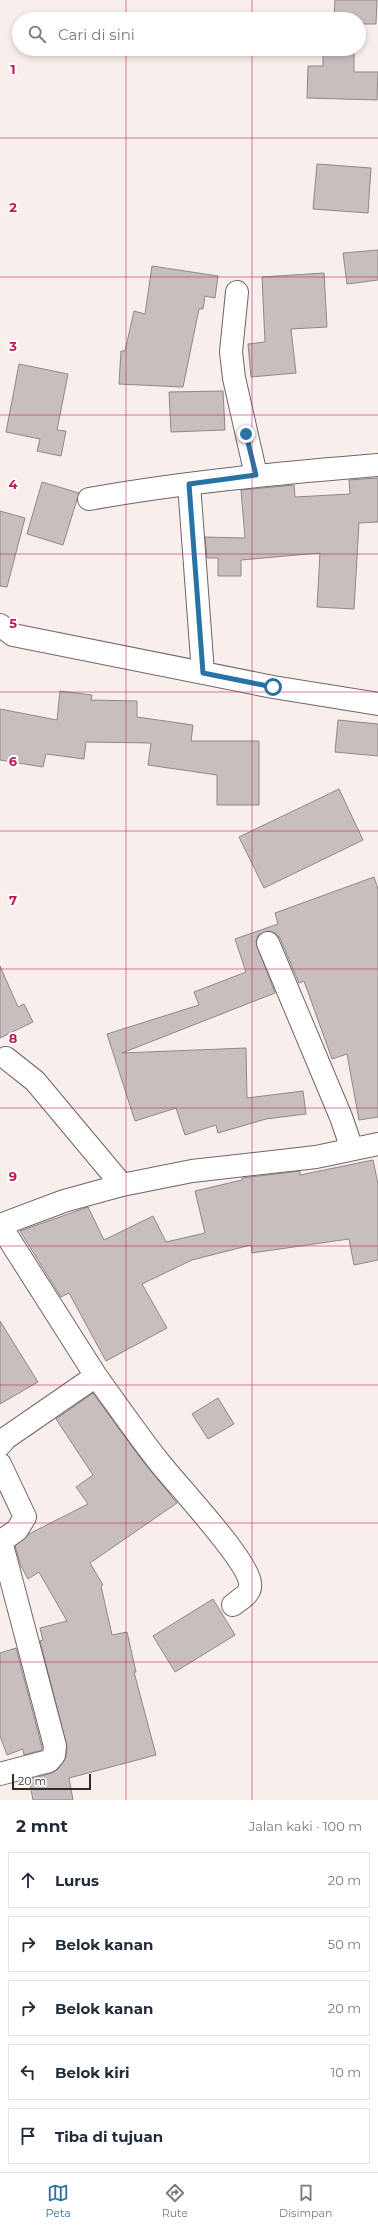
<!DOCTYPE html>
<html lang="id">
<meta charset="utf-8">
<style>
:root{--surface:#fff;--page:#f2f2f3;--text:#1f2937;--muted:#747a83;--line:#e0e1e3;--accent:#2673a6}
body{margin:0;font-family:Montserrat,sans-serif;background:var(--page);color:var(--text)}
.scale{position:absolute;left:12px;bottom:10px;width:79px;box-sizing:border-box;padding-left:4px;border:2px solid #302c2b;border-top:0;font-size:11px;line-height:14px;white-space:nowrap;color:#302c2b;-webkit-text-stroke:3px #fff;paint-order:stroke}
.stop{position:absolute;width:12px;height:12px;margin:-9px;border:3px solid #2673a6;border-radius:50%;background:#fff}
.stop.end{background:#2673a6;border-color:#fff;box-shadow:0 1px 4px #0008}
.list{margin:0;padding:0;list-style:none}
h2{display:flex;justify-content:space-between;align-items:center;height:52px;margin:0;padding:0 16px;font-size:17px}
h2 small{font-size:13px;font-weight:400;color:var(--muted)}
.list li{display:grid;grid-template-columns:26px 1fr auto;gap:12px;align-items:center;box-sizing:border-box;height:56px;margin:0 8px 8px;padding:0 8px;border:1px solid var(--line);border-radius:0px}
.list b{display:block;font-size:15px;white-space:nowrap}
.list em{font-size:13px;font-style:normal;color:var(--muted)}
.icon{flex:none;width:22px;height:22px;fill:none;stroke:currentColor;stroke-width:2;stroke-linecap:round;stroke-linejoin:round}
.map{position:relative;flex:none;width:378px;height:1800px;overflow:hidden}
.search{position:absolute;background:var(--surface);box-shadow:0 2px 6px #0003;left:12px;right:12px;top:12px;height:44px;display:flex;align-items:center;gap:10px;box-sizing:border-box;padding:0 14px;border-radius:22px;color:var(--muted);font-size:15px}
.sheet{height:372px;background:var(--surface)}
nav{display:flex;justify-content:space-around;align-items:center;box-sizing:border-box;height:56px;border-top:1px solid var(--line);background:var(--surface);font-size:11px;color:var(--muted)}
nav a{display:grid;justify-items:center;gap:2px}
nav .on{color:var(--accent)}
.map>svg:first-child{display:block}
</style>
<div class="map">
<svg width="378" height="1800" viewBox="0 0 378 1800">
<rect width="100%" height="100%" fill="#f8eeec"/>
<path fill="#c8bebd" stroke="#918886" d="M 335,0 L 377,0 L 376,24 L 359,24 L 359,19 L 334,19 Z
M 354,49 L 354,72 L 378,72 L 377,100 L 307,98 L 308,66 L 323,66 L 323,50 Z
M 317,164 L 371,168 L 368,213 L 313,209 Z
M 378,250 L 378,280 L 347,284 L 343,253 Z
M 152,266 L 218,276 L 215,298 L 205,296 L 203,309 L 199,309 L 183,387 L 119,384 L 121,351 L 125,351 L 134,311 L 145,314 Z
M 324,273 L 327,327 L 291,329 L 296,373 L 251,377 L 248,344 L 265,342 L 262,277 Z
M 19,364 L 68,374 L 57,430 L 66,431 L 61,456 L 37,451 L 40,439 L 6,432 Z
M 223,391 L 225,430 L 171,432 L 169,392 Z
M 378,478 L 378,522 L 359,523 L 354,609 L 317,607 L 320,553 L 241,560 L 241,576 L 218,576 L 218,558 L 207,558 L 205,537 L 245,538 L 241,490 L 294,485 L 295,497 L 350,494 L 349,480 Z
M 42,482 L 79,493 L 63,545 L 27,534 Z
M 0,511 L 25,518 L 7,587 L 0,586 Z
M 60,691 L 92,695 L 91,700 L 137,701 L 137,717 L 193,725 L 191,741 L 259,741 L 259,805 L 217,805 L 217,775 L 148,765 L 151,743 L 86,742 L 84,759 L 46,754 L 43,767 L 0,760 L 0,709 L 57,720 Z
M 338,720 L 378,724 L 378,756 L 335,752 Z
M 339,789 L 363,840 L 264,888 L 239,837 Z
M 374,877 L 378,889 L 378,1117 L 359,1120 L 347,1054 L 332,1059 L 304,981 L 299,983 L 280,938 L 275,933 L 269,931 L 258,935 L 256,942 L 275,993 L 122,1053 L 246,1048 L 247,1098 L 303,1091 L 306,1114 L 266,1119 L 218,1133 L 216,1125 L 185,1135 L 176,1108 L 135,1121 L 107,1034 L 199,1005 L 194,992 L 246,972 L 235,939 L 278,924 L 275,913 Z
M 0,966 L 18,1007 L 24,1004 L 33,1022 L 0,1038 Z
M 373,1160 L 378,1184 L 378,1260 L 354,1265 L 349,1239 L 252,1253 L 251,1245 L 192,1260 L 142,1284 L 167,1328 L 106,1361 L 69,1293 L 61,1297 L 20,1231 L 88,1207 L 104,1240 L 153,1216 L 166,1242 L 205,1233 L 195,1191 L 242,1180 L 242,1178 L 300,1171 L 300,1175 Z
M 0,1321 L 38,1382 L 0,1404 Z
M 93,1393 L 141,1459 L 177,1503 L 90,1563 L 103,1585 L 101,1586 L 112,1635 L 127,1632 L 136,1672 L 134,1672 L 156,1755 L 69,1778 L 73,1800 L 33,1800 L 29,1779 L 52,1773 L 58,1769 L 66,1757 L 67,1747 L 40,1641 L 43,1640 L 40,1628 L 67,1621 L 39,1572 L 28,1579 L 21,1566 L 15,1546 L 29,1534 L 88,1504 L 76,1487 L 93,1475 L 56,1419 Z
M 218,1398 L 234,1424 L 208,1439 L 192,1414 Z
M 213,1599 L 235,1635 L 175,1672 L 153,1636 Z
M 16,1648 L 42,1747 L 42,1750 L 24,1755 L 23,1749 L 7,1755 L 0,1736 L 0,1653 Z"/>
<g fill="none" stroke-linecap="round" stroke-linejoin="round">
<g stroke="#6f6665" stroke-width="24">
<path id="street" d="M 237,292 L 231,352 L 234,378 L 256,475
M 189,484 L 203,673
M 89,499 C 184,482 281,473 378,465
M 0,625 L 13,635 L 273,687 L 378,704
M 268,943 L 341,1117 L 352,1149
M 6,1058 L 35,1081 L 122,1185
M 0,1225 L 64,1201 L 122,1185 L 192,1171 L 316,1157 L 378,1144
M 0,1225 L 96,1376 L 6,1438 L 0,1445
M 96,1376 C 117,1405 137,1434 159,1462 C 177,1485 248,1560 250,1583 C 252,1594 240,1599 233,1605
M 0,1464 L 25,1517 L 17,1530 L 0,1542
M 0,1774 L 49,1761 L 54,1755 L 55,1746 L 1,1541"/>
</g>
<use href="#street" stroke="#fff" stroke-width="22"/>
</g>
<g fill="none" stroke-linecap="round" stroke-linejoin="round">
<path stroke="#2673a6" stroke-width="5" d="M 246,434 L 256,475 L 189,484 L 203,673 L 273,687"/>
</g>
<path fill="none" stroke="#c2185b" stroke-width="1" stroke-opacity="0.55" d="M 126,0 L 126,19M 252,0 L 252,19M 126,49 L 126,1800M 252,49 L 252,1800M 0,138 L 378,138M 0,277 L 378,277M 0,415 L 378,415M 0,554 L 378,554M 0,692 L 378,692M 0,831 L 378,831M 0,969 L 378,969M 0,1108 L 378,1108M 0,1246 L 378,1246M 0,1385 L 378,1385M 0,1523 L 378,1523M 0,1662 L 378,1662"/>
<g font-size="13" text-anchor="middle" font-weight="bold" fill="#c2185b" stroke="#fff" stroke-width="4" stroke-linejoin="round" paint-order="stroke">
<text x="13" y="74">1</text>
<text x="13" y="212">2</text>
<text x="13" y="351">3</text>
<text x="13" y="489">4</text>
<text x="13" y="628">5</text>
<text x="13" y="766">6</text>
<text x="13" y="905">7</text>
<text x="13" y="1043">8</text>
<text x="13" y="1181">9</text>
</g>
</svg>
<div class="scale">20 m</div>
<div class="stop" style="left:273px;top:687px"></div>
<div class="stop end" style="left:246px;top:434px"></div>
<div class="search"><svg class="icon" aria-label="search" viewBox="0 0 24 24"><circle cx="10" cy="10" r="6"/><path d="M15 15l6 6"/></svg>Cari di sini</div>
</div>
<section class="sheet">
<h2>2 mnt<small>Jalan kaki · 100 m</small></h2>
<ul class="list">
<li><svg class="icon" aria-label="ahead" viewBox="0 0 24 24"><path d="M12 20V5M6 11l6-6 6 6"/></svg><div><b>Lurus</b></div><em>20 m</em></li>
<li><svg class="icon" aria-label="right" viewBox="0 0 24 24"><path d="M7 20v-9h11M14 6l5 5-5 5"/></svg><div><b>Belok kanan</b></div><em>50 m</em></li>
<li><svg class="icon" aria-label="right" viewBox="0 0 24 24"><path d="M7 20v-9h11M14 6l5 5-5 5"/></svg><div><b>Belok kanan</b></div><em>20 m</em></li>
<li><svg class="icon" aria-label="left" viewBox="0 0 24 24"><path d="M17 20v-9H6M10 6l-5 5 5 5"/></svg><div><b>Belok kiri</b></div><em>10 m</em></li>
<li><svg class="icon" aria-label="arrive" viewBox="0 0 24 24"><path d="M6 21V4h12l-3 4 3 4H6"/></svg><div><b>Tiba di tujuan</b></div></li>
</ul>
</section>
<nav>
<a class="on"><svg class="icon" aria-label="map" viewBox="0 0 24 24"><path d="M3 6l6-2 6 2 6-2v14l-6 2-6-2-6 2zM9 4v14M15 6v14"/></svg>Peta</a>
<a><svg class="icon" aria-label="directions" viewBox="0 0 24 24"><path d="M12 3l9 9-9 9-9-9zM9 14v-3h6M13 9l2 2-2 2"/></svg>Rute</a>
<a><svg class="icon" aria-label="saved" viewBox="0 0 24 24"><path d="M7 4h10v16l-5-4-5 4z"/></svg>Disimpan</a>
</nav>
